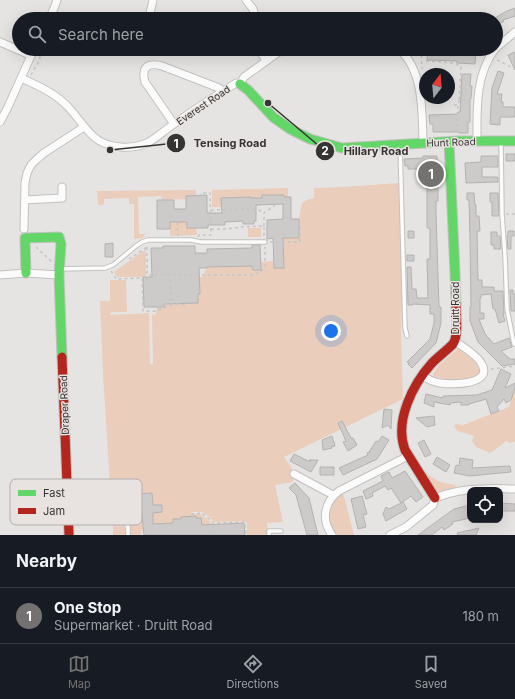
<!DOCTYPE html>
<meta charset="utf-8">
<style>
:root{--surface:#171b24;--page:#20242c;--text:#f1f3f6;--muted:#9ea1a6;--line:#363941;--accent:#747270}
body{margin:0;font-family:Inter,sans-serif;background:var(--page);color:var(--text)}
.controls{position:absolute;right:12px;bottom:12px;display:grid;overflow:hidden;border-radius:8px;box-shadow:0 4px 16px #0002}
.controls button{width:36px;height:36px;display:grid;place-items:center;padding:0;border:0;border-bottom:1px solid var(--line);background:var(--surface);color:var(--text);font:20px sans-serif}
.compass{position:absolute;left:419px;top:68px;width:36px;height:36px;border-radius:50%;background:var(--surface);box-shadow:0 4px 16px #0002;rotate:16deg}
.you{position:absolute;left:331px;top:331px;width:14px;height:14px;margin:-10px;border:3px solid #fff;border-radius:50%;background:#1a73e8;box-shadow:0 0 0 6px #1a73e833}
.badge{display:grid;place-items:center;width:26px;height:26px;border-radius:50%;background:var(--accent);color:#fff;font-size:13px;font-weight:700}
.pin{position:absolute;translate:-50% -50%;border:2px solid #fff;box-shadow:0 1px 4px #0006}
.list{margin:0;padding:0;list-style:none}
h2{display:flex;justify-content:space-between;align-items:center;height:52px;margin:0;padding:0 16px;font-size:17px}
h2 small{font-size:13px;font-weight:400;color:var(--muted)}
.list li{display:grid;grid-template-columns:26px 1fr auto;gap:12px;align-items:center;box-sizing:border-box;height:56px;padding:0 16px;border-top:1px solid var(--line)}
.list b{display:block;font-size:15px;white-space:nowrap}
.list p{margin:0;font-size:13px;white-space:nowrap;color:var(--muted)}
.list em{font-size:13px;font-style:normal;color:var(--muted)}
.icon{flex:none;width:22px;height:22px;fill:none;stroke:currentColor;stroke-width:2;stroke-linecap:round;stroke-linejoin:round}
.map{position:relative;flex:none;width:515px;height:535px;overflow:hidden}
.search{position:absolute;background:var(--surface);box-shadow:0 4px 16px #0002;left:12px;right:12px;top:12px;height:44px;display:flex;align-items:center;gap:10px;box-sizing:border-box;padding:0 14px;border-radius:22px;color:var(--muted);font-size:15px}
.sheet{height:108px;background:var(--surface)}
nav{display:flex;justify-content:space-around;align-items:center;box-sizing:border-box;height:56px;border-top:1px solid var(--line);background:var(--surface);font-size:11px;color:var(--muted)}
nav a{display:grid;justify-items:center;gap:2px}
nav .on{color:var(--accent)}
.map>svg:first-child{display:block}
</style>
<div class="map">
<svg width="515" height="535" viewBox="0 0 515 535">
<rect width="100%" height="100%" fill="#e6e4e2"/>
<path fill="#eacdbb" d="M 399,183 L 402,290 L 401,334 L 403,399 L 284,457 C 291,468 295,468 293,482 L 275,485 L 283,522 L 267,523 L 268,535 L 247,535 L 247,523 L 243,521 L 215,522 L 203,512 L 191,512 L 191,514 L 201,514 L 214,525 L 202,525 L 200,518 L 196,518 L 195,516 L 181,517 L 181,519 L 173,519 L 173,523 L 153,524 L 152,493 L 135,494 L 136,500 L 111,502 L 103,374 L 100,301 L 110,301 L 110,280 L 126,280 L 127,312 L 111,312 L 110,315 L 149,313 L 150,364 L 153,364 L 152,315 L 156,314 L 157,307 L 164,307 L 164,290 L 174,303 L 198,303 L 199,277 L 203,277 L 207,267 L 252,266 L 253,270 L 261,270 L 261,262 L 273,261 L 274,268 L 284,268 L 283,238 L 299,238 L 299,219 L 302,203 L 307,200 L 314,198 L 314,188 L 344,187 Z
M 288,188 L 288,197 L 284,197 L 284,195 L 262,195 L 262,198 L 251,198 L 251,197 L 222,198 L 222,207 L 212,207 L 212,190 Z
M 196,190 L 196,195 L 186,196 L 186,199 L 162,200 L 161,196 L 138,197 L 139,234 L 145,234 L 143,238 L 134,239 L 134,204 L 129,204 L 129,198 L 104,199 L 104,205 L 98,205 L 97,191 Z
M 170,222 L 187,222 L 187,228 L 196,228 L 197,235 L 170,236 Z
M 248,228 L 261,228 L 261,237 L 248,237 Z
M 146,249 L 146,276 L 143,277 L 117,277 L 114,272 Z
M 459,348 L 473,360 L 481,370 L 480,375 C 469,381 445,381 433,376 L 434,372 L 439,365 Z
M 515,390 L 515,442 L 510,443 L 506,441 L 500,446 L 490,453 L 476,447 L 472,441 L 474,436 L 468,434 L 457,431 L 454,426 L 456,424 L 463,425 L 509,407 Z
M 421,468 C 433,479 439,483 455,485 L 456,489 L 442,492 L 436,491 Z
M 343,493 L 354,535 L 337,535 C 324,521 326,503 343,493 Z
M 143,515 L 143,530 L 141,531 L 141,535 L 130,535 L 129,516 Z
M 113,525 L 123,526 L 125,528 L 126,535 L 113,535 Z"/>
<path fill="#cccbc9" stroke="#b4b2b0" d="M 515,8 L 515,16 L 503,20 L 504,21 L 496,26 L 496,19 L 493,19 L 507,11 Z
M 428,49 L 457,50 L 457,52 L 468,53 L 468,49 L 476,49 L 475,64 L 457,63 L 457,61 L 427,60 Z
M 515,52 L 515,70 L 508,55 Z
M 498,71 L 504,73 L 497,94 L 502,94 L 501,102 L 503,102 L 503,107 L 515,107 L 515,117 L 500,117 L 500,125 L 490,124 L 492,88 Z
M 462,74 L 471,74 L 470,86 L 472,86 L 471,99 L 470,99 L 470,122 L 468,122 L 468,133 L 459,133 L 459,132 L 433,132 L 433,124 L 430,124 L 429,115 L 458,114 L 458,112 L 460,112 Z
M 506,154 L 515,154 L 515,161 L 506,161 Z
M 423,156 L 437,156 L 438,184 L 438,201 L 436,201 L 436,213 L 439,307 L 441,307 L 441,323 L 436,343 L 412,368 L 408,364 L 409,363 L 407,362 L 430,339 L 434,323 L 434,314 L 430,314 L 430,305 L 413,304 L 413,305 L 408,305 L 407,267 L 411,267 L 412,289 L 416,289 L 417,298 L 428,298 L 427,259 L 430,259 L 430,228 L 427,228 L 427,185 L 425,185 L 424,169 L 408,169 L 408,166 L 405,166 L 404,159 L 423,158 Z
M 481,156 L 498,156 L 498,167 L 482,167 L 482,177 L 498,177 L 498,182 L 466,183 L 465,163 L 481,162 Z
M 467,193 L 474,193 L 475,205 L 476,205 L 476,216 L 479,216 L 480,231 L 477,231 L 478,280 L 482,280 L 482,287 L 494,287 L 494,291 L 503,291 L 504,314 L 503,314 L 505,321 L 499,323 L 495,309 L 493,309 L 491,294 L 481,295 L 481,298 L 480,298 L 480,313 L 484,313 L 484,319 L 479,319 L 485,334 L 494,344 L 509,338 L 512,347 L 501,351 L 510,359 L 515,359 L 515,364 L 502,366 L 478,342 L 470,321 L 470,307 L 471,307 L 470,239 L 469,200 L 467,200 Z
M 490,193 L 498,193 L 499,216 L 492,216 L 492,202 L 490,202 Z
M 207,195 L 207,213 L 222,213 L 221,198 L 251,197 L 251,198 L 262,198 L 262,195 L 284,195 L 284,197 L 291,197 L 291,219 L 299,219 L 299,238 L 283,238 L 284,268 L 274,268 L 273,238 L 267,239 L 267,220 L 283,219 L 283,204 L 256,205 L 256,221 L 254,221 L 254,224 L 243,224 L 243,221 L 225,222 L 225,225 L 208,225 L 208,228 L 187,228 L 187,222 L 170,222 L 170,229 L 157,229 L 157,200 L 174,200 L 174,209 L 186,209 L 186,196 Z
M 408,231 L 414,231 L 414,238 L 408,238 Z
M 508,231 L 514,231 L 514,236 L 511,236 L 511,249 L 508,249 L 507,236 L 508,235 Z
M 491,232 L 497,232 L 497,236 L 500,236 L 501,249 L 494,249 L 494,245 L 491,245 Z
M 113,243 L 113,257 L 105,257 L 105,244 Z
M 252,245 L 260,245 L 261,270 L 253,270 L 252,266 L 207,267 L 207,268 L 199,268 L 200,294 L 198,294 L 198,303 L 164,304 L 164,307 L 144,307 L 143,277 L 152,277 L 151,248 L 163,248 L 163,246 L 195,246 L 195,253 L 207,253 L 207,249 L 252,248 Z
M 407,255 L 414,255 L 414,261 L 407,261 Z
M 510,290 L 513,290 L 513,294 L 515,294 L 515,311 L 511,311 Z
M 501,369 L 511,374 L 505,388 L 515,383 L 515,388 L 511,400 L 506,403 L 504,399 L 497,407 L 499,411 L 491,414 L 486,399 L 469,404 L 469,405 L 461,405 L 461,402 L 450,403 L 450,405 L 434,402 L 434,407 L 424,403 L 426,394 L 443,398 L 443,396 L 477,395 L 492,390 Z
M 384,409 L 392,410 L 391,429 L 388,425 L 382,428 Z
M 434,416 L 435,425 L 427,427 L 416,418 Z
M 342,421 L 351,438 L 353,438 L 357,445 L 348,451 L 343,442 L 346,441 L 338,423 Z
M 332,436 L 335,446 L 331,447 L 332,448 L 323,450 L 322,440 Z
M 382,436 L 389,440 L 377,459 L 343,475 L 339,468 L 368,455 L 367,453 L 370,452 L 369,452 L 376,441 L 378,442 Z
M 424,440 L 431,454 L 425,457 L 418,443 Z
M 294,454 L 310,462 L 309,460 L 318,460 L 311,472 L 290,461 Z
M 437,457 L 450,465 L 446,472 L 433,464 Z
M 460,458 L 473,460 L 472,468 L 510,466 L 511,472 L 470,476 L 454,473 L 456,465 L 459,466 Z
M 320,467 L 334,467 L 334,475 L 320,475 Z
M 405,471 L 423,497 L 416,502 L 411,496 L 401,503 L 391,488 L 388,490 L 385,486 L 372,493 L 373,496 L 366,499 L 363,491 L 383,481 L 381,476 L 389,472 L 392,478 Z
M 295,483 L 309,498 L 318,535 L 307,535 L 296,495 L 289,488 Z
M 152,493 L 153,505 L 162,505 L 162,512 L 153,513 L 153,524 L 173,523 L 173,519 L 181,519 L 181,517 L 196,516 L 196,518 L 201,518 L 202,525 L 244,523 L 245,535 L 144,535 L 142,515 L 129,516 L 128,509 L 136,508 L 136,500 L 134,494 Z
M 362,496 L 367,514 L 363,515 L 366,527 L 358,529 L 351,499 Z
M 403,502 L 407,509 L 386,521 L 383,514 L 386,507 L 389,509 Z
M 500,503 L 515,504 L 515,511 L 500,511 Z
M 470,505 L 470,518 L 452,522 L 453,524 L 444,530 L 442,527 L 432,535 L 418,535 L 454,509 Z
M 479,528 L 476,535 L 458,535 L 457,533 Z"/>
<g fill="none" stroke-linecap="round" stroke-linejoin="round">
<g stroke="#c2c1bf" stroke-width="5.5">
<path id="lane" d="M 501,142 L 502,214 L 505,256 L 507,309 L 514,344
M 400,145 L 405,328 L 407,336
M 60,269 L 105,268 L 113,265 L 136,246 L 142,242 L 148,240 L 191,240 L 201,242 L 265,242
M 121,506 L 122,521 L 128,526 L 128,535
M 269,535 L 269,531 L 281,531"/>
</g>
<g stroke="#c2c1bf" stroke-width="9">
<path id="street" d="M 246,0 L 253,9 L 256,19
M 150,13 L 153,0
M 49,19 L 55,6 L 57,0
M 0,42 L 30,55
M 496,48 L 515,32
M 258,49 L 264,57 L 265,61
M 399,49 C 424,71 422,112 423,143
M 21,78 C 39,86 57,94 70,109 C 78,118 85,129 94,137 C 108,149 133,150 149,142 C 158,137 166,129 174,124 C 194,110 215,96 236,83 L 240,84 L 244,77 L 283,49
M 0,122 L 7,109 L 34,49
M 174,124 L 145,82 C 141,67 148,62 162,66 L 219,88 L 222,92
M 477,140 C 477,110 475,75 495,49
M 25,200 L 62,198 L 62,187
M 24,229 L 25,183 L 27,173 L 31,165 L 37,159 L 44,153 L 84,127
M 0,275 L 26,273 L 59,275
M 422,376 C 428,379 433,382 440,383 C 452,385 495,385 481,363 C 477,355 463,347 455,341
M 294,474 L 333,495
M 332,535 C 321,520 324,502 339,491 L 408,456
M 390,535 L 406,527 L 433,505 L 435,498 C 450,492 467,489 483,489 C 493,488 504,489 515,489"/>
</g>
<g stroke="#c2c1bf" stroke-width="11">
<path id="fast" d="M 240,84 L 248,90 L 273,117 L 290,129 L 310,139 L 342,148 L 458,141 L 515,141
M 449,142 L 455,273 L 456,304
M 26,273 L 25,238 L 59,237 L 61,244 L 59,275 L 62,357"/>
</g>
<g stroke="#c2c1bf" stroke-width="11">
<path id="jam" d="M 62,357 L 69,535
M 435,498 L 405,450 C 394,421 413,384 432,363 C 439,356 446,351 453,344 C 459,335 456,315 456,304"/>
</g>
<path stroke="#c6c5c5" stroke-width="1.5" stroke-dasharray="3 3" stroke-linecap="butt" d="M 421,49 L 422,69
M 497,60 L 515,69
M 426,61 L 455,63 L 461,67 L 459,100
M 31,75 L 39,61 L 42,49
M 454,105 L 458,105 L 459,100 L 471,100
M 457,133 L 457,116 L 458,105
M 211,210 L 257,209 L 264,213
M 506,214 L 515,214
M 177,222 L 178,236
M 264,226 L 264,213 L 275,205
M 211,229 L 227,229 L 241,227 L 264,226 L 264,237
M 198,237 L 199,235 L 211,235 L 210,193 L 201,193 L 201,195
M 270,242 L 300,242 L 300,227 L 299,227
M 36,247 L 52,262
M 147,247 L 147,275 L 175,274 L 175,275 L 252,275 L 261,272 L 265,266 L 265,247
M 129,259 L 147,247
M 111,271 L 116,279 L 142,278 L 143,311 L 156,311 L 171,305 L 170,274
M 164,304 L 179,304 L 181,305 L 185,305 L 185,303
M 491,369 L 515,366
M 191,514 L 202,513 L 214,523 L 243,522 L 245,522 L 246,535
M 209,533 L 211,533 L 211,535"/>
<use href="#lane" stroke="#fbfbfb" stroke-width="3.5"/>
<use href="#street" stroke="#fbfbfb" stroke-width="7"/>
<use href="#fast" stroke="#63d668" stroke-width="9"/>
<use href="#jam" stroke="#b3261e" stroke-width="9"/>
</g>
<g text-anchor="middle" stroke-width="3" stroke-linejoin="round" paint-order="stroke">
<g font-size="10" fill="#363433" stroke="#e8e3e0">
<text transform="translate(203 105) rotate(-34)" y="4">Everest Road</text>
<text transform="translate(451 142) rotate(-2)" y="4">Hunt Road</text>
<text transform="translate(455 308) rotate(-90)" y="4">Druitt Road</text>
<text transform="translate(64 405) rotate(-92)" y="4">Draper Road</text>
</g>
</g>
<rect x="10" y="479" width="132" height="46" rx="6" fill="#e8e3e0" stroke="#b3aeac" stroke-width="1"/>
<rect x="18" y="490" width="18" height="6" fill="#63d668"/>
<rect x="18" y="508" width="18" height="6" fill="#b3261e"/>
<g font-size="11" fill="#363433">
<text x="43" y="497">Fast</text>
<text x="43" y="515">Jam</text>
</g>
<path fill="none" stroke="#363433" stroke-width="1.5" d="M110 150L176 143M268 103L325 151"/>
<g fill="#363433" stroke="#e8e3e0" stroke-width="1.5">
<circle cx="110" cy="150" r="4"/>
<circle cx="268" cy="103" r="4"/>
<circle cx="176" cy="143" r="10"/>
<circle cx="325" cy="151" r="10"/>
</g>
<g font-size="12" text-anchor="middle" font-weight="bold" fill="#fff">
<text x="176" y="148">1</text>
<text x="325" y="155">2</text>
</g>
<g font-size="11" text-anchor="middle" font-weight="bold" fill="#363433" stroke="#e8e3e0" stroke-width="3" stroke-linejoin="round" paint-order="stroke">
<text x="230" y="147">Tensing Road</text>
<text x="376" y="155">Hillary Road</text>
</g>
</svg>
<div class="controls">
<button><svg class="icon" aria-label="locate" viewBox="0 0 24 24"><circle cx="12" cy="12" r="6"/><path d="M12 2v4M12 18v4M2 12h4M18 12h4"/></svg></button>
</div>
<svg class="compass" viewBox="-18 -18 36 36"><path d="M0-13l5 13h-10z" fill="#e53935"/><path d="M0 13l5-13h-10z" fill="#9ea1a6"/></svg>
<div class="you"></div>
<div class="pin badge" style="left:431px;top:174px">1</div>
<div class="search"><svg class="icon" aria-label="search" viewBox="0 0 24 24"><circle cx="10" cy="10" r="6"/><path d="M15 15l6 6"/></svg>Search here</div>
</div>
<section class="sheet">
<h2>Nearby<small></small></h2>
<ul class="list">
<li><span class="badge">1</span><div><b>One Stop</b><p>Supermarket · Druitt Road</p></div><em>180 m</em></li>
</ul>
</section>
<nav>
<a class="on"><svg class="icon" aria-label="map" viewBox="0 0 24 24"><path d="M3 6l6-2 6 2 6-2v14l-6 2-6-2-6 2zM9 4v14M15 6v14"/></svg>Map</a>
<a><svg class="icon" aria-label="directions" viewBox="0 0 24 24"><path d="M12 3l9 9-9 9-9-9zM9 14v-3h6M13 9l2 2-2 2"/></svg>Directions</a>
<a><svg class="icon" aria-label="saved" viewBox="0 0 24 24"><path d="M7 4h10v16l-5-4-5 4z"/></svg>Saved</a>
</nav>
